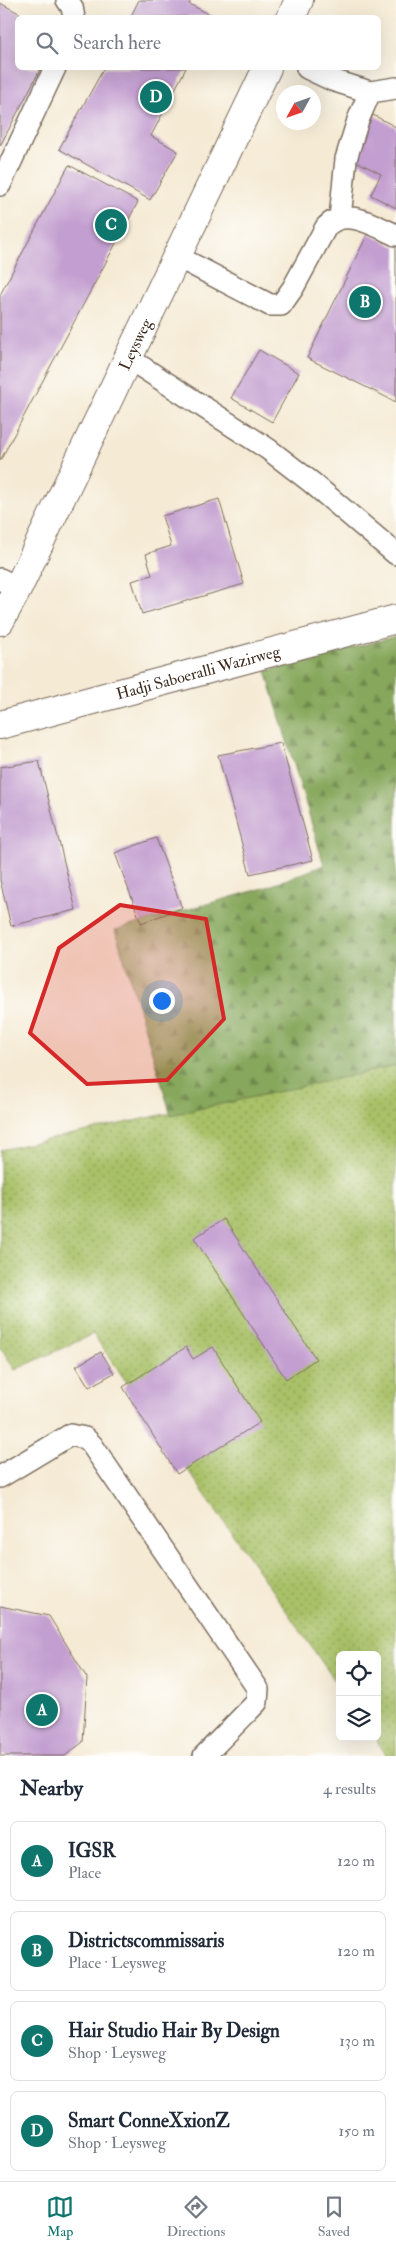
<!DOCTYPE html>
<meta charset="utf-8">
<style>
:root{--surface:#fff;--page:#f2f2f3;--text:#1f2937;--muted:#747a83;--line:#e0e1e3;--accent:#0f766e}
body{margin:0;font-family:"IM FELL Double Pica",serif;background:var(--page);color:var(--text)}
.controls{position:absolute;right:15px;bottom:15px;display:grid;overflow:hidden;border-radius:8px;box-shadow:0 5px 20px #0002}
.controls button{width:45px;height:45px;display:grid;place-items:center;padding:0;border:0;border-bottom:1px solid var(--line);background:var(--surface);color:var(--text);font:25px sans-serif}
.compass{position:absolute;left:276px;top:85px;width:45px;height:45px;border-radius:50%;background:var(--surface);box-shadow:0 5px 20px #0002;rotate:230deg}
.you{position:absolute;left:161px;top:1000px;width:18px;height:18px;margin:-12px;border:4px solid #fff;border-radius:50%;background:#1a73e8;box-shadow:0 0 0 8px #1a73e833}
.badge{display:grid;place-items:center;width:32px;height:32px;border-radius:50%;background:var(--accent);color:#fff;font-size:16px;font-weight:700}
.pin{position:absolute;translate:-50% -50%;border:2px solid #fff;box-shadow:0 1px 5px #0006}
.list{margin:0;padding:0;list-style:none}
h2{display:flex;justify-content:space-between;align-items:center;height:65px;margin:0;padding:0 20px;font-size:21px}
h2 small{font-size:16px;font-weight:400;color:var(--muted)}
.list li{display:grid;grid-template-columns:32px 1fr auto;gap:15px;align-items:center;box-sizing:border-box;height:80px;margin:0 10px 10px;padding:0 10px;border:1px solid var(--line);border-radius:8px}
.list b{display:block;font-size:19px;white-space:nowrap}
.list p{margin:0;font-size:16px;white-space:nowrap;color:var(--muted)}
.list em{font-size:16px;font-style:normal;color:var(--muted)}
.icon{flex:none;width:28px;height:28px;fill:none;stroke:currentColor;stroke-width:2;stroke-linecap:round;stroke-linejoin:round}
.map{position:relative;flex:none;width:396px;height:1756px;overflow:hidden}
.search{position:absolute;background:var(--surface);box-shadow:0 5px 20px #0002;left:15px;right:15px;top:15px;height:55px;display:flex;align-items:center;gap:12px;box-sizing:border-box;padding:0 18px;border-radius:8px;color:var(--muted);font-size:19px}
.sheet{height:425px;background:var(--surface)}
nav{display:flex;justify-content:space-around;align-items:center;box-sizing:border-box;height:70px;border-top:1px solid var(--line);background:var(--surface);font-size:14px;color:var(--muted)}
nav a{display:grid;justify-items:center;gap:2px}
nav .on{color:var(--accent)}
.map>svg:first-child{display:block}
</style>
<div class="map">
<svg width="396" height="1756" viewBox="0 0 396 1756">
<defs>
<pattern id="grass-dots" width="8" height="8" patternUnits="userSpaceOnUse" patternTransform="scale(1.25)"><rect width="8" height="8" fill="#a9c167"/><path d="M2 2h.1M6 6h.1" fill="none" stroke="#8b9d54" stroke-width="1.8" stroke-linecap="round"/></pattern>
<pattern id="forest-firs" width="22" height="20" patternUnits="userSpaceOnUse" patternTransform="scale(1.25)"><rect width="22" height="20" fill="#86a75c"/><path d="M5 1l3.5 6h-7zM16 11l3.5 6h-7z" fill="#6f884b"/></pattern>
</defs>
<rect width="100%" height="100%" fill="#fdfcf7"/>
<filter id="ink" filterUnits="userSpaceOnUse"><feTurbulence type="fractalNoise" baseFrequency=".02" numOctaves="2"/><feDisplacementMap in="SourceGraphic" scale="10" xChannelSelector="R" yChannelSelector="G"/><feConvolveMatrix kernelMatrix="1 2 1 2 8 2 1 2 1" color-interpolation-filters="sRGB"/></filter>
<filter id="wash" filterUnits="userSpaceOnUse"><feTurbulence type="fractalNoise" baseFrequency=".0096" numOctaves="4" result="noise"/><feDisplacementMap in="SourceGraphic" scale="20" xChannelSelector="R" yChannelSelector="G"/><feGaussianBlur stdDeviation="1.12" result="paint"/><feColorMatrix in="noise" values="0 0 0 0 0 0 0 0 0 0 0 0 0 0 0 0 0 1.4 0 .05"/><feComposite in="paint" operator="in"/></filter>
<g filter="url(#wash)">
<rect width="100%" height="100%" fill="#f5ead4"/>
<path fill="url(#grass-dots)" stroke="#727642" d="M 396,1064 L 396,1756 L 387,1756 L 374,1737 L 377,1737 L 377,1655 L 340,1655 L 340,1688 L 93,1334 L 15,1370 L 0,1346 L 0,1150 Z"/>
<path fill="url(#forest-firs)" stroke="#60683d" d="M 396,636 L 396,1066 L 171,1115 L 115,930 L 267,887 L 324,865 L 266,671 Z"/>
<g id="blocks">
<path fill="#c39ed0" d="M 139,0 L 191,0 L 189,4 L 213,16 L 130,18 Z
M 0,3 L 28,18 L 18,18 L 18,68 L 41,68 L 0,146 Z
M 104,68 L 186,68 L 151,136 L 178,151 L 150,200 L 59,149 Z
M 373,115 L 396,127 L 396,208 L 371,195 L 381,174 L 352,159 Z
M 69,165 L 138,202 L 0,461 L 0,295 Z
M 368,233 L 396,247 L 396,402 L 307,358 Z
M 259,350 L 299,373 L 272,422 L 231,398 Z
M 219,499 L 244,584 L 142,614 L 132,581 L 152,575 L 146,554 L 171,546 L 162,516 Z
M 281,743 L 313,860 L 250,874 L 218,755 Z
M 39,761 L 76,910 L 11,926 L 0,880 L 0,767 Z
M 156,838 L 182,908 L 141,923 L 115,853 Z
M 224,1219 L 316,1359 L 286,1379 L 194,1238 Z
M 186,1347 L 193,1359 L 213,1347 L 260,1422 L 177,1474 L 123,1387 Z
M 101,1352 L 114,1373 L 89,1387 L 76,1366 Z
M 0,1606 L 49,1616 L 87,1678 L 83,1742 L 65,1756 L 0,1756 Z"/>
</g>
</g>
<g filter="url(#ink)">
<use href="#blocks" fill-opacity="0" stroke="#7c6d5e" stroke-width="1"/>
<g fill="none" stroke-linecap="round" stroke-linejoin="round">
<g stroke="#7c6d5e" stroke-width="24">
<path id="lane" d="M 67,0 L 72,7 L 74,18
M 307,68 L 332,80 L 370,92 L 396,88
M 0,185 L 55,68
M 340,218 L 346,159 L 358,120 L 370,92
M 176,256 L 270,305 L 281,305 L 293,288 L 326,227 C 345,206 375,226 396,235
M 128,358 L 268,449 L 311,482 L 396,554
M 0,579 L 18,588
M 0,1477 L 70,1435 L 85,1438 L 92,1445 L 258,1689 L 257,1702 L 204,1756"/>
</g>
<g stroke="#7c6d5e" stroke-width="30">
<g id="street">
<path id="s1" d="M 0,725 L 396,619"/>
</g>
</g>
<g stroke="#7c6d5e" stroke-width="30">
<g id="secondary">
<path d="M 291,18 L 299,0"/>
<path id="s2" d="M 0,621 L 18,588 L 267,68"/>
</g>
</g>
<use href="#lane" stroke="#fff" stroke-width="21"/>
<use href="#street" stroke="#fff" stroke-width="28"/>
<use href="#secondary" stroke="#fff" stroke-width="28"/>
</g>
</g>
<path fill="#d62828" fill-opacity="0.2" stroke="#d62828" stroke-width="4" stroke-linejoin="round" d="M 120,905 L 206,919 L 224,1019 L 167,1080 L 87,1084 L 30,1033 L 59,948 Z"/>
<g text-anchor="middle" stroke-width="4" stroke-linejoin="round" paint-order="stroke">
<g font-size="16" fill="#3b2a1e" stroke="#fdfcf7">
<text dy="6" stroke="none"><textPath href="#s2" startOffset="308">Leysweg</textPath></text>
<text dy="6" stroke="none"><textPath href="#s1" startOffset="205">Hadji Saboeralli Wazirweg</textPath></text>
</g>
</g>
</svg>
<div class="controls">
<button><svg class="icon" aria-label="locate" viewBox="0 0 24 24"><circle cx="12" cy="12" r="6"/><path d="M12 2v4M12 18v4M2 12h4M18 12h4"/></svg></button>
<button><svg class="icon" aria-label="layers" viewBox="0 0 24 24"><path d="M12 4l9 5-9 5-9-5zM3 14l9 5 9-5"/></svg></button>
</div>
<svg class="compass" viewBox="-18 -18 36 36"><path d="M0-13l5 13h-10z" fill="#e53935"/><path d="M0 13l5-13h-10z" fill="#747a83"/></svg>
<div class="you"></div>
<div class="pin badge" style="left:42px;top:1710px">A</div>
<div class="pin badge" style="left:365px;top:302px">B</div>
<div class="pin badge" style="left:111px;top:225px">C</div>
<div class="pin badge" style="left:156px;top:97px">D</div>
<div class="search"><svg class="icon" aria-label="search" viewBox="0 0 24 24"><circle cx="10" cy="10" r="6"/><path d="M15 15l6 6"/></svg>Search here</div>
</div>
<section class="sheet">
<h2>Nearby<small>4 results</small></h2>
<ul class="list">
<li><span class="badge">A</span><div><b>IGSR</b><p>Place</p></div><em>120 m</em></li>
<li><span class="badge">B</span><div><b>Districtscommissaris</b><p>Place · Leysweg</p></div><em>120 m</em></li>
<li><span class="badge">C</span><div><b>Hair Studio Hair By Design</b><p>Shop · Leysweg</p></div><em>130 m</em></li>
<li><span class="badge">D</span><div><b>Smart ConneXxionZ</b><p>Shop · Leysweg</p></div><em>150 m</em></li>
</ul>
</section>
<nav>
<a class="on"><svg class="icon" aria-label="map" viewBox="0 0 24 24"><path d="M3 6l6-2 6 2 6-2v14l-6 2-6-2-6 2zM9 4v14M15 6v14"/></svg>Map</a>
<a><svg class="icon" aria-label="directions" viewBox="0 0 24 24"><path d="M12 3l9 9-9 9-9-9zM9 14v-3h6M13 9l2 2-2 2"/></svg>Directions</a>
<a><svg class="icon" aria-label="saved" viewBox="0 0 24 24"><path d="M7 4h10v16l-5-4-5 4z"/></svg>Saved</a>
</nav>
